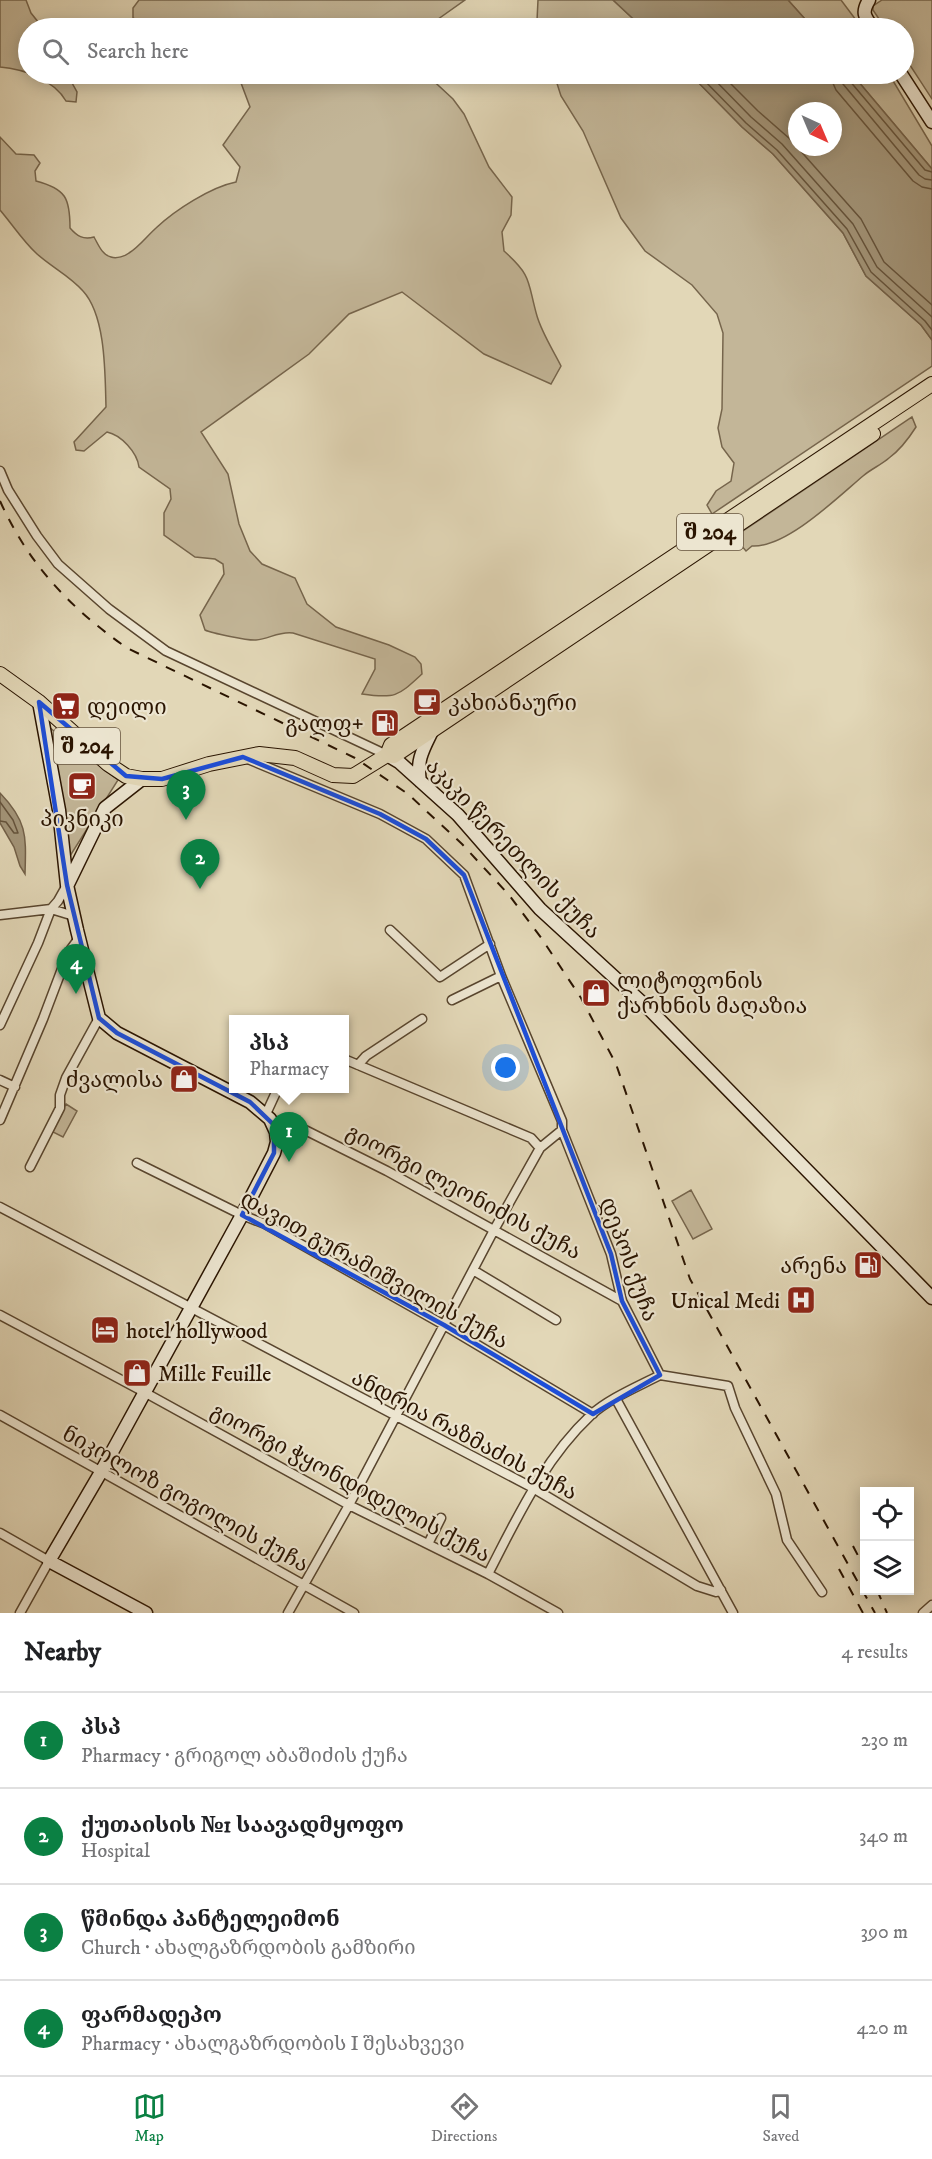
<!DOCTYPE html>
<meta charset="utf-8">
<style>
:root{--surface:#fff;--page:#f2f2f2;--text:#202124;--muted:#757577;--line:#e0e0e0;--accent:#0b8043}
body{margin:0;font-family:"IM FELL DW Pica","Noto Serif Georgian",serif;background:var(--page);color:var(--text)}
.controls{position:absolute;right:18px;bottom:18px;display:grid;overflow:hidden;border-radius:0px;box-shadow:0 3px 15px #0003}
.controls button{width:54px;height:54px;display:grid;place-items:center;padding:0;border:0;border-bottom:2px solid var(--line);background:var(--surface);color:var(--text);font:30px sans-serif}
.compass{position:absolute;left:788px;top:102px;width:54px;height:54px;border-radius:50%;background:var(--surface);box-shadow:0 3px 15px #0003;rotate:136deg}
.you{position:absolute;left:506px;top:1068px;width:21px;height:21px;margin:-15px;border:4px solid #fff;border-radius:50%;background:#1a73e8;box-shadow:0 0 0 9px #1a73e833}
.badge{display:grid;place-items:center;width:39px;height:39px;border-radius:50%;background:var(--accent);color:#fff;font-size:20px;font-weight:700}
.pin{position:absolute;translate:-50% -50px;filter:drop-shadow(0 2px 3px #0008)}
.pin::after{content:'';position:absolute;top:32px;width:21px;height:18px;background:inherit;clip-path:polygon(0 0,100% 0,50% 100%)}
.popup{position:absolute;left:229px;top:1015px;width:120px;height:78px;box-sizing:border-box;display:grid;place-content:center;border-radius:0px;background:var(--surface);filter:drop-shadow(0 2px 4px #0005);font-size:20px;white-space:nowrap;color:var(--muted)}
.popup b{font-size:22px;color:var(--text)}
.popup::after{content:'';position:absolute;left:50%;top:100%;margin-left:-12px;border:12px solid transparent;border-top-color:var(--surface)}
.list{margin:0;padding:0;list-style:none}
h2{display:flex;justify-content:space-between;align-items:center;height:78px;margin:0;padding:0 24px;font-size:26px}
h2 small{font-size:20px;font-weight:400;color:var(--muted)}
.list li{display:grid;grid-template-columns:39px 1fr auto;gap:18px;align-items:center;box-sizing:border-box;height:96px;padding:0 24px;border-top:2px solid var(--line)}
.list b{display:block;font-size:22px;white-space:nowrap}
.list p{margin:0;font-size:20px;white-space:nowrap;color:var(--muted)}
.list em{font-size:20px;font-style:normal;color:var(--muted)}
.icon{flex:none;width:33px;height:33px;fill:none;stroke:currentColor;stroke-width:2;stroke-linecap:round;stroke-linejoin:round}
.map{position:relative;flex:none;width:932px;height:1613px;overflow:hidden}
.search{position:absolute;background:var(--surface);box-shadow:0 3px 15px #0003;left:18px;right:18px;top:18px;height:66px;display:flex;align-items:center;gap:15px;box-sizing:border-box;padding:0 21px;border-radius:33px;color:var(--muted);font-size:22px}
.sheet{height:462px;background:var(--surface)}
nav{display:flex;justify-content:space-around;align-items:center;box-sizing:border-box;height:84px;border-top:2px solid var(--line);background:var(--surface);font-size:16px;color:var(--muted)}
nav a{display:grid;justify-items:center;gap:3px}
nav .on{color:var(--accent)}
.map>svg:first-child{display:block}
</style>
<div class="map">
<svg width="932" height="1613" viewBox="0 0 932 1613">
<rect width="100%" height="100%" fill="#e2d7b7"/>
<filter id="stains"><feTurbulence type="fractalNoise" baseFrequency=".00333" numOctaves="4"/><feColorMatrix values="0 0 0 0 .2 0 0 0 0 .09 0 0 0 0 .02 0 0 0 .5 -.17"/></filter>
<radialGradient id="worn" r=".72"><stop offset=".6" stop-color="#630" stop-opacity="0"/><stop offset="1" stop-color="#630" stop-opacity=".3"/></radialGradient>
<path fill="#c3b698" stroke="#76654c" stroke-width="1.5" d="M 0,0 L 26,0 L 31,13 L 43,28 L 28,28 L 28,74 L 67,74 L 77,92 L 76,102 L 66,101 C 54,80 24,69 0,67 Z
M 139,0 L 465,0 L 434,22 L 429,28 L 154,28 L 133,18 L 133,8 Z
M 538,0 L 613,0 L 643,28 L 539,28 L 537,21 Z
M 788,0 L 841,0 L 862,28 L 813,28 Z
M 882,0 L 932,0 L 932,99 L 904,56 L 904,28 L 885,28 L 873,10 L 873,6 Z
M 231,74 L 426,74 L 453,99 L 464,114 L 489,167 L 512,197 L 511,215 L 502,232 L 504,251 C 533,277 527,281 537,316 C 542,333 553,350 561,366 L 551,384 L 484,354 L 402,292 L 349,314 L 309,354 L 201,432 L 228,474 L 239,524 L 250,551 L 262,564 L 295,578 L 307,604 L 336,627 L 389,645 L 415,657 L 421,664 L 422,674 C 398,696 396,699 362,694 L 375,669 L 375,659 L 293,633 C 279,631 269,639 256,640 C 249,641 211,633 205,630 L 200,615 L 224,574 L 223,564 L 215,559 L 195,557 L 164,535 L 164,513 L 171,499 L 170,489 L 139,467 C 137,452 121,435 107,432 L 84,451 L 76,450 L 74,442 L 106,407 C 105,374 106,316 83,291 C 69,275 51,267 36,253 C 23,241 12,224 0,210 L 0,137 L 16,154 L 34,155 L 40,163 L 35,171 L 36,181 C 66,189 70,198 70,228 C 77,236 83,240 94,237 C 98,244 102,255 111,257 C 117,259 125,256 129,253 C 139,247 147,236 156,228 C 175,210 211,187 236,182 L 240,167 L 223,145 L 250,107 L 241,83 Z
M 554,74 L 690,74 L 742,127 L 773,154 L 843,233 L 866,276 L 921,325 L 932,340 L 932,366 L 712,514 L 707,505 L 716,491 L 731,481 L 734,463 L 722,447 L 718,428 L 722,409 L 723,333 L 717,314 L 692,285 L 645,251 L 621,218 L 583,131 L 561,96 Z
M 852,74 L 889,74 L 932,146 L 932,169 Z
M 912,417 L 916,427 C 909,438 900,450 889,458 C 881,465 871,469 863,476 C 837,498 786,548 752,546 L 746,551 L 734,537 Z
M 45,724 L 118,780 L 70,856 Z
M 66,1104 L 77,1111 L 63,1137 L 51,1131 Z
M 691,1190 L 712,1229 L 693,1239 L 672,1201 Z"/>
<path fill="#a39579" stroke="#736149" stroke-width="1.5" fill-rule="evenodd" d="M 613,0 L 788,0 L 813,28 L 643,28 Z
M 690,74 L 852,74 L 932,169 L 932,340 L 921,325 L 866,276 L 843,233 L 773,154 L 742,127 ZM 797,111 L 833,111 L 833,147 L 797,147 Z
M 0,793 C 28,822 26,837 25,874 L 20,866 L 14,847 L 0,823 Z"/>
<g fill="none" stroke-linecap="round" stroke-linejoin="round">
<path stroke="#66543c" stroke-width="1.5" d="M 698,74 L 746,123 L 777,150 L 847,229 L 871,272 L 925,321 L 932,330
M 709,74 L 751,117 L 782,144 L 853,224 L 877,267 L 932,317
M 721,74 L 758,111 L 790,139 L 861,219 L 884,262 L 932,305
M 831,74 L 832,81 L 836,90 L 913,181 L 922,187 L 932,189
M 840,74 L 843,84 L 919,175 L 925,179 L 932,180
M 848,74 L 849,80 L 925,170 L 932,172
M 0,802 L 13,820 L 18,833 L 14,833 L 6,822 L 0,821"/>
<g stroke="#58452e" stroke-width="11">
<path id="street" d="M 0,471 L 8,490 L 37,536 L 58,564 L 109,609 L 166,651 L 387,755
M 243,757 L 380,814 L 426,839 L 464,875 L 501,976 L 562,1121 L 562,1130 L 611,1254 L 622,1301 L 660,1375
M 0,915 L 51,909 L 58,901 L 67,885
M 390,930 L 440,977 L 490,944
M 452,1000 L 501,976
M 0,1025 L 38,943 L 51,909 L 74,916
M 344,1059 L 531,1138 L 540,1148
M 358,1065 L 366,1056 L 422,1019
M 0,1080 L 15,1087
M 266,1114 L 278,1088
M 0,1120 L 43,1019 L 68,953 L 79,938
M 274,1125 L 293,1124 L 387,1171 L 622,1301
M 137,1163 L 242,1215 L 265,1224 L 444,1325 L 593,1414
M 30,1167 L 60,1108 L 60,1095 L 66,1078 L 99,1018
M 0,1207 L 533,1488 L 697,1586 L 716,1592 L 721,1590
M 473,1270 L 556,1320
M 0,1315 L 144,1392 L 349,1505 L 488,1574 L 558,1613
M 660,1375 L 728,1386 L 735,1408 L 776,1494 L 787,1540 L 822,1592
M 616,1399 L 733,1613
M 0,1415 L 354,1613
M 0,1533 L 49,1561 L 20,1613
M 428,1544 L 441,1518
M 488,1574 C 517,1518 544,1459 591,1415 C 608,1399 639,1386 660,1375
M 288,1613 L 349,1505 L 494,1230 L 540,1148 L 562,1130
M 923,1613 L 932,1605"/>
</g>
<g stroke="#2a1400" stroke-width="15">
<path id="secondary" d="M 869,0 C 861,13 865,17 873,28
M 901,74 L 932,122
M 39,702 L 59,810 L 67,885 L 77,930 L 99,1018 L 117,1033 L 250,1102 L 270,1119 L 276,1132 L 277,1142 L 274,1153 L 242,1215 L 101,1472 L 49,1561 L 146,1613
M 387,755 L 399,762 L 458,815 L 540,909 L 650,1010 L 932,1298
M 420,781 C 416,759 424,748 433,729
M 68,884 L 105,808 L 142,779"/>
</g>
<g stroke="#2a1400" stroke-width="16">
<path id="primary" d="M 0,674 L 39,702 L 108,764 L 126,776 L 142,779 L 162,779 L 209,764 L 259,754 L 295,758 L 333,775 L 353,776 L 387,755
M 387,755 L 391,745 L 932,384
M 387,755 L 394,756 L 873,434"/>
</g>
<use href="#street" stroke="#ece5d0" stroke-width="8"/>
<use href="#secondary" stroke="#ece5d0" stroke-width="12"/>
<use href="#primary" stroke="#e2d7b7" stroke-width="14"/>
<path stroke="#2a1400" stroke-width="2" stroke-dasharray="10 10" stroke-linecap="butt" d="M 0,501 C 29,565 70,608 127,648 L 355,758 L 408,794 L 462,844 L 509,895 L 542,939 L 581,998 L 616,1064 L 690,1279 L 875,1613
M 853,1546 L 864,1567
M 839,1569 L 863,1613
M 877,1590 L 887,1613"/>
</g>
<path fill="none" stroke="#1d4ed8" stroke-width="4.5" stroke-linejoin="round" d="M 39,702 L 126,776 L 162,779 L 243,757 L 380,814 L 426,839 L 464,875 L 611,1254 L 622,1301 L 660,1375 L 593,1414 L 444,1325 L 242,1215 L 274,1153 L 274,1125 L 250,1102 L 117,1033 L 99,1018 L 67,885 Z"/>
<defs>
<g id="cafe-square" transform="scale(1.5)"><rect x="-9" y="-9" width="18" height="18" rx="4" fill="#8f2418" stroke="#ece5d0"/><path d="M-5.5-4.5H6V0H3Q3 3.5 0 3.5H-2.5Q-5.5 3.5-5.5 0ZM3-3.2v2h1.7v-2ZM-6 4.5H4V6H-6Z" fill="#fff"/></g>
<g id="supermarket-square" transform="scale(1.5)"><rect x="-9" y="-9" width="18" height="18" rx="4" fill="#8f2418" stroke="#ece5d0"/><path d="M-6-5.5h2.5l.6 2H6L4.5 2H-2.5L-4.4-4H-6ZM-1.5 3.2a1.3 1.3 0 1 0 .1 0ZM3 3.2a1.3 1.3 0 1 0 .1 0Z" fill="#fff"/></g>
<g id="fuel-square" transform="scale(1.5)"><rect x="-9" y="-9" width="18" height="18" rx="4" fill="#8f2418" stroke="#ece5d0"/><path d="M-5.5-6h7V0h2V4h1.3V-2.5L3-4.5l.8-.8L6-3V5H2.5V1h-1V6h-7ZM-4.2-4.7v3.2H.2V-4.7Z" fill="#fff"/></g>
<g id="shop-square" transform="scale(1.5)"><rect x="-9" y="-9" width="18" height="18" rx="4" fill="#8f2418" stroke="#ece5d0"/><path d="M-5-2.5h2.3a2.7 3.5 0 0 1 5.4 0H5L5.5 6h-11ZM-1.5-2.5h3a1.5 2.3 0 0 0-3 0Z" fill="#fff"/></g>
<g id="hospital-square" transform="scale(1.5)"><rect x="-9" y="-9" width="18" height="18" rx="4" fill="#8f2418" stroke="#ece5d0"/><path d="M-5-5h3v3.5h4V-5h3V5h-3V1.5h-4V5h-3Z" fill="#fff"/></g>
<g id="hotel-square" transform="scale(1.5)"><rect x="-9" y="-9" width="18" height="18" rx="4" fill="#8f2418" stroke="#ece5d0"/><path d="M-6-4.5h1.5V1H6V5H4.5V3h-9V5H-6ZM-4 0a1.8 1.8 0 1 1 3.6 0ZM.5 0V-2.5h3Q6-2.5 6 0Z" fill="#fff"/></g>
</defs>
<g fill-rule="evenodd">
<use href="#cafe-square" x="427" y="702"/>
<use href="#supermarket-square" x="66" y="706"/>
<use href="#fuel-square" x="385" y="723"/>
<use href="#cafe-square" x="82" y="786"/>
<use href="#shop-square" x="596" y="993"/>
<use href="#shop-square" x="184" y="1079"/>
<use href="#fuel-square" x="868" y="1265"/>
<use href="#hospital-square" x="801" y="1300"/>
<use href="#hotel-square" x="105" y="1330"/>
<use href="#shop-square" x="137" y="1373"/>
</g>
<g text-anchor="middle" stroke-width="4.5" stroke-linejoin="round" paint-order="stroke">
<g fill="#ece5d0" stroke="#64533e" stroke-width="1.5">
<rect x="677" y="514" width="66" height="36" rx="4.5"/>
<rect x="54" y="728" width="66" height="36" rx="4.5"/>
</g>
<g font-size="21" font-weight="bold" fill="#2a1400">
<text x="710" y="539">შ 204</text>
<text x="87" y="753">შ 204</text>
</g>
<g font-size="22" fill="#2a1400" stroke="#ece5d0" text-anchor="start">
<text x="448" y="710">კახიანაური</text>
<text x="87" y="714">დეილი</text>
<text x="364" y="731" text-anchor="end">გალფ+</text>
<text x="82" y="826" text-anchor="middle">პიკნიკი</text>
<text x="617" y="988">ლიტოფონის<tspan x="617" dy="25">ქარხნის მაღაზია</tspan></text>
<text x="163" y="1087" text-anchor="end">ძვალისა</text>
<text x="847" y="1273" text-anchor="end">არენა</text>
<text x="780" y="1308" text-anchor="end">Unical Medi</text>
<text x="126" y="1338">hotel hollywood</text>
<text x="158" y="1381">Mille Feuille</text>
</g>
<g font-size="22" fill="#2a1400" stroke="#ece5d0">
<text transform="translate(514 848) rotate(46)" y="8">აკაკი წერეთლის ქუჩა</text>
<text transform="translate(464 1191) rotate(28)" y="8">გიორგი ლეონიძის ქუჩა</text>
<text transform="translate(630 1259) rotate(70)" y="8">დეპოს ქუჩა</text>
<text transform="translate(375 1269) rotate(29)" y="8">დავით გურამიშვილის ქუჩა</text>
<text transform="translate(465 1434) rotate(28)" y="8">ანდრია რაზმაძის ქუჩა</text>
<text transform="translate(351 1482) rotate(28)" y="8">გიორგი ჭყონდიდელის ქუჩა</text>
<text transform="translate(186 1498) rotate(29)" y="8">ნიკოლოზ გოგოლის ქუჩა</text>
</g>
</g>
<rect width="100%" height="100%" filter="url(#stains)"/>
<rect width="100%" height="100%" fill="url(#worn)"/>
</svg>
<div class="controls">
<button><svg class="icon" aria-label="locate" viewBox="0 0 24 24"><circle cx="12" cy="12" r="6"/><path d="M12 2v4M12 18v4M2 12h4M18 12h4"/></svg></button>
<button><svg class="icon" aria-label="layers" viewBox="0 0 24 24"><path d="M12 4l9 5-9 5-9-5zM3 14l9 5 9-5"/></svg></button>
</div>
<svg class="compass" viewBox="-18 -18 36 36"><path d="M0-13l5 13h-10z" fill="#e53935"/><path d="M0 13l5-13h-10z" fill="#757577"/></svg>
<div class="you"></div>
<div class="pin badge" style="left:289px;top:1162px">1</div>
<div class="popup"><b>პსპ</b>Pharmacy</div>
<div class="pin badge" style="left:200px;top:889px">2</div>
<div class="pin badge" style="left:186px;top:820px">3</div>
<div class="pin badge" style="left:76px;top:994px">4</div>
<div class="search"><svg class="icon" aria-label="search" viewBox="0 0 24 24"><circle cx="10" cy="10" r="6"/><path d="M15 15l6 6"/></svg>Search here</div>
</div>
<section class="sheet">
<h2>Nearby<small>4 results</small></h2>
<ul class="list">
<li><span class="badge">1</span><div><b>პსპ</b><p>Pharmacy · გრიგოლ აბაშიძის ქუჩა</p></div><em>230 m</em></li>
<li><span class="badge">2</span><div><b>ქუთაისის №1 საავადმყოფო</b><p>Hospital</p></div><em>340 m</em></li>
<li><span class="badge">3</span><div><b>წმინდა პანტელეიმონ</b><p>Church · ახალგაზრდობის გამზირი</p></div><em>390 m</em></li>
<li><span class="badge">4</span><div><b>ფარმადეპო</b><p>Pharmacy · ახალგაზრდობის I შესახვევი</p></div><em>420 m</em></li>
</ul>
</section>
<nav>
<a class="on"><svg class="icon" aria-label="map" viewBox="0 0 24 24"><path d="M3 6l6-2 6 2 6-2v14l-6 2-6-2-6 2zM9 4v14M15 6v14"/></svg>Map</a>
<a><svg class="icon" aria-label="directions" viewBox="0 0 24 24"><path d="M12 3l9 9-9 9-9-9zM9 14v-3h6M13 9l2 2-2 2"/></svg>Directions</a>
<a><svg class="icon" aria-label="saved" viewBox="0 0 24 24"><path d="M7 4h10v16l-5-4-5 4z"/></svg>Saved</a>
</nav>
